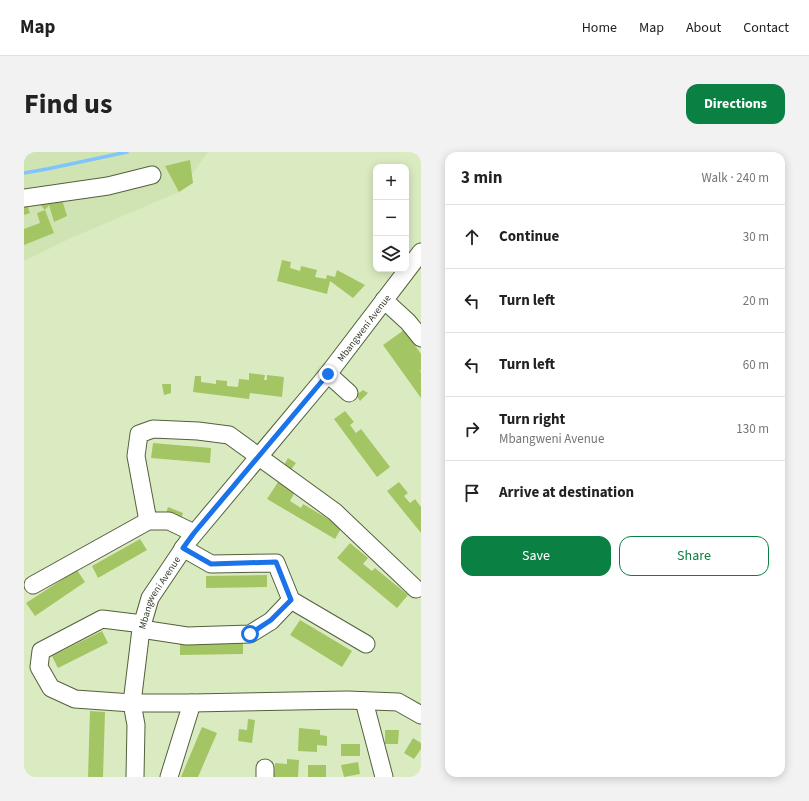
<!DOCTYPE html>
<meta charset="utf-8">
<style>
:root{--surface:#fff;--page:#f2f2f2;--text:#222;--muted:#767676;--line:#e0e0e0;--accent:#0b8043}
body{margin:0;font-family:"Source Sans 3",sans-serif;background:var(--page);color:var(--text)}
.controls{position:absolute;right:12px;top:12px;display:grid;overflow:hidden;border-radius:8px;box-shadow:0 2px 10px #0003}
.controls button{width:36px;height:36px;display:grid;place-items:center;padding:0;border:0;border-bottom:1px solid var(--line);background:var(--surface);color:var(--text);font:20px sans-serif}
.stop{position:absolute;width:12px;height:12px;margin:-9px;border:3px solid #1a73e8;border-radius:50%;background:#fff}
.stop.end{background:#1a73e8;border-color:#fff;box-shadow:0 1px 4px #0008}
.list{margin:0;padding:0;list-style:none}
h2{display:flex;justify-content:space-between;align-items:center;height:52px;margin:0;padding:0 16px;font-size:17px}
h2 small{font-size:13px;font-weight:400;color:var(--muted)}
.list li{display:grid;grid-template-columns:26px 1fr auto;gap:12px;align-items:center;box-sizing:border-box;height:64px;padding:0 16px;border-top:1px solid var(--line)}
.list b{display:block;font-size:15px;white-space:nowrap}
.list p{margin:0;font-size:13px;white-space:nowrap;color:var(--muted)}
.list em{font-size:13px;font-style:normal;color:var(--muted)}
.actions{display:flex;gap:8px;padding:12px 16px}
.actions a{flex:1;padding:9px 0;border:1px solid var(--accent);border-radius:12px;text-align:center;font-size:14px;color:var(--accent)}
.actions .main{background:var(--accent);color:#fff}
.icon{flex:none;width:22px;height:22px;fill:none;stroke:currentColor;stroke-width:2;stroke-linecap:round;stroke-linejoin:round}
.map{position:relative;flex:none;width:397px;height:625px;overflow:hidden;border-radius:12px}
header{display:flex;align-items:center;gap:24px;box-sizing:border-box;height:56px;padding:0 20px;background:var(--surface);border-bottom:1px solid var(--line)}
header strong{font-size:19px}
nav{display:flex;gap:22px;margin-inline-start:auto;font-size:14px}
.intro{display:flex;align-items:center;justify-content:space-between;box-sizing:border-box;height:96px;padding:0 24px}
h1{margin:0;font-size:28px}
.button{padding:10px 18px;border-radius:12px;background:var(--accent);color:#fff;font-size:14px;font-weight:700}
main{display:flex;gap:24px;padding:0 24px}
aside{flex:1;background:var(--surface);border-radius:12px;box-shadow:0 2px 10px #0003}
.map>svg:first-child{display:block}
</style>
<header>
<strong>Map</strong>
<nav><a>Home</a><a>Map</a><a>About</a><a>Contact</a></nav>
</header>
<div class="intro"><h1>Find us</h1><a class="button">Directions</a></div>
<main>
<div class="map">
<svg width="397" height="625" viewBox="0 0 397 625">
<rect width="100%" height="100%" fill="#dbebc1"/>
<path fill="#d0e3b2" d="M 0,0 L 184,0 L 155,40 L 47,86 L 0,109 Z"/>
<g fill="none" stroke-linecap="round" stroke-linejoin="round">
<path stroke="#81c4fc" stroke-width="3.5" d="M 0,21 L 23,17 L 103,0"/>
</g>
<path fill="#a4c563" d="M 166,8 L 169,31 L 155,40 L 141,14 Z
M 36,41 L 43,64 L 30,70 L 25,53 L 21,58 L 30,81 L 0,93 L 0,77 L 16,71 L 13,61 L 21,58 L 14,50 Z
M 2,50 L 6,61 L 0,63 L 0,51 Z
M 258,108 L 267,110 L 266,116 L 276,119 L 277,114 L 293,118 L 291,125 L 302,127 L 303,123 L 311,125 L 313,118 L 341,133 L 329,146 L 306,129 L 303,142 L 253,129 Z
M 380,178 L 397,202 L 397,218 L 396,219 L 397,221 L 397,246 L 359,193 Z
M 225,221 L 241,223 L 240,228 L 243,228 L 243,223 L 260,225 L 258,245 L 226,241 L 225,247 L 169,240 L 171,224 L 177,224 L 177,230 L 192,232 L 192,228 L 203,229 L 203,234 L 214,235 L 215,227 L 225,228 Z
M 138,232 L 147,232 L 147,241 L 140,243 Z
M 339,238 L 344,241 L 336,249 L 332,243 Z
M 321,259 L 330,270 L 326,273 L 332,281 L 337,277 L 366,315 L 353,325 L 310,267 Z
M 129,291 L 187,296 L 186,311 L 127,306 Z
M 264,306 L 272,311 L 266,319 L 259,315 Z
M 254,330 L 271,340 L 266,349 L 277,356 L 279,352 L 318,375 L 311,387 L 243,347 Z
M 375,330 L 384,341 L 380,344 L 386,351 L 391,347 L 397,355 L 397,381 L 363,339 Z
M 144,355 L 159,361 L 156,370 L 141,365 Z
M 116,387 L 123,398 L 74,426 L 68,414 Z
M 326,391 L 344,406 L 339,412 L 348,419 L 351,416 L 384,443 L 373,456 L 313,406 Z
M 53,418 L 61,430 L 11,464 L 2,451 Z
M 243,423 L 243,435 L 182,436 L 182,424 Z
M 276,468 L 328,499 L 318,515 L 266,483 Z
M 78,479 L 84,491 L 34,516 L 28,504 Z
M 219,489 L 219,502 L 156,503 L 156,491 Z
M 66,559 L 81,560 L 79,625 L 64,625 Z
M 224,567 L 231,568 L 228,591 L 214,589 L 215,577 L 223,578 Z
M 178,575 L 193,581 L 174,625 L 157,625 Z
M 275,576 L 296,578 L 296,583 L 303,584 L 303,594 L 293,593 L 293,600 L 274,599 Z
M 361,578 L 375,578 L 374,592 L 361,592 Z
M 389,586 L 397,591 L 397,597 L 390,607 L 380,601 Z
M 317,592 L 336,592 L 336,604 L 317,604 Z
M 263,607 L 275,608 L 274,625 L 250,625 L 251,611 L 263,612 Z
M 334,610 L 336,622 L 320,625 L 317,613 Z
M 284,613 L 302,613 L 302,625 L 284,625 Z"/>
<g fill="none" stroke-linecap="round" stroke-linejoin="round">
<g stroke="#53603c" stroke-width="19">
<g id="minor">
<path d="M 0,46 L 84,34 L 128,23"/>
<path d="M 360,148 L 384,170 L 397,186"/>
<path d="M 304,222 L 325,241"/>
<path d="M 124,369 L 112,304 L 115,282 L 129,277 L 174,279 L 205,283 L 311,360 L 392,437"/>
<path d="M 159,396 L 187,412 L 252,411 L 267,448 L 342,492"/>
<path d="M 9,433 L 124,369 L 145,369 L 170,381"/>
<path d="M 119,472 L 78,467 L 17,499 L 15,515 L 27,536 L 51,547 L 108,551 L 168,551 L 323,548 L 374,550 L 397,563"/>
<path d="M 117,477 L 163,484 L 226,482 L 247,469 L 267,448"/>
<path d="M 340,549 L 360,625"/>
<path id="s1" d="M 111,625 L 112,573 L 108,551 L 117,477 L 126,446 L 165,388 L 304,222 L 397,100"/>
<path d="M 145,625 L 168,551"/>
<path d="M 241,625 L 241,616"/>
</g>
</g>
<use href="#minor" stroke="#fff" stroke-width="17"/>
</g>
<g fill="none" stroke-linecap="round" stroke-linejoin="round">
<path stroke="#1a73e8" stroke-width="5" d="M 226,482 L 247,468 L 267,448 L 252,410 L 187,412 L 159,396 L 170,381 L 304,222"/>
</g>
<g text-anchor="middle" stroke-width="3" stroke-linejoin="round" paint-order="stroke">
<g font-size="10" fill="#353b2b" stroke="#dbebc1">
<text dy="4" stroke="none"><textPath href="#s1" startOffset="526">Mbangweni Avenue</textPath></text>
<text dy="4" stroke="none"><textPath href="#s1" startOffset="190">Mbangweni Avenue</textPath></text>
</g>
</g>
</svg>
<div class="controls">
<button>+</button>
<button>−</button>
<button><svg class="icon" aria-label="layers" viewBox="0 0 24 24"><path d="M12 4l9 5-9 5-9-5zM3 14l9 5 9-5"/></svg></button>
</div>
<div class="stop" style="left:226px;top:482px"></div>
<div class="stop end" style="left:304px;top:222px"></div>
</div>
<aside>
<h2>3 min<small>Walk · 240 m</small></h2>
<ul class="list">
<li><svg class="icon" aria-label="ahead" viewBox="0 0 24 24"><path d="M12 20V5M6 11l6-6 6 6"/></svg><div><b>Continue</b></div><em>30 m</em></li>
<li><svg class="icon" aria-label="left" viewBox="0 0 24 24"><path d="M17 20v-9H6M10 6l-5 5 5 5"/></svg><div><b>Turn left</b></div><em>20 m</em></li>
<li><svg class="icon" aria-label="left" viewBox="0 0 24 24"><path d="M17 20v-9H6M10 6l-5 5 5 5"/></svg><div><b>Turn left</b></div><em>60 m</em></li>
<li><svg class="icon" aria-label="right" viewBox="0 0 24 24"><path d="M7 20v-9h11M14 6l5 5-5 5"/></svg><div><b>Turn right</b><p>Mbangweni Avenue</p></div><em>130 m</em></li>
<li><svg class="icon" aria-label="arrive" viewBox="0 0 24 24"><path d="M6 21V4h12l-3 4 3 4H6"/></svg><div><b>Arrive at destination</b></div></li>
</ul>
<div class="actions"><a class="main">Save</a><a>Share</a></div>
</aside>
</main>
